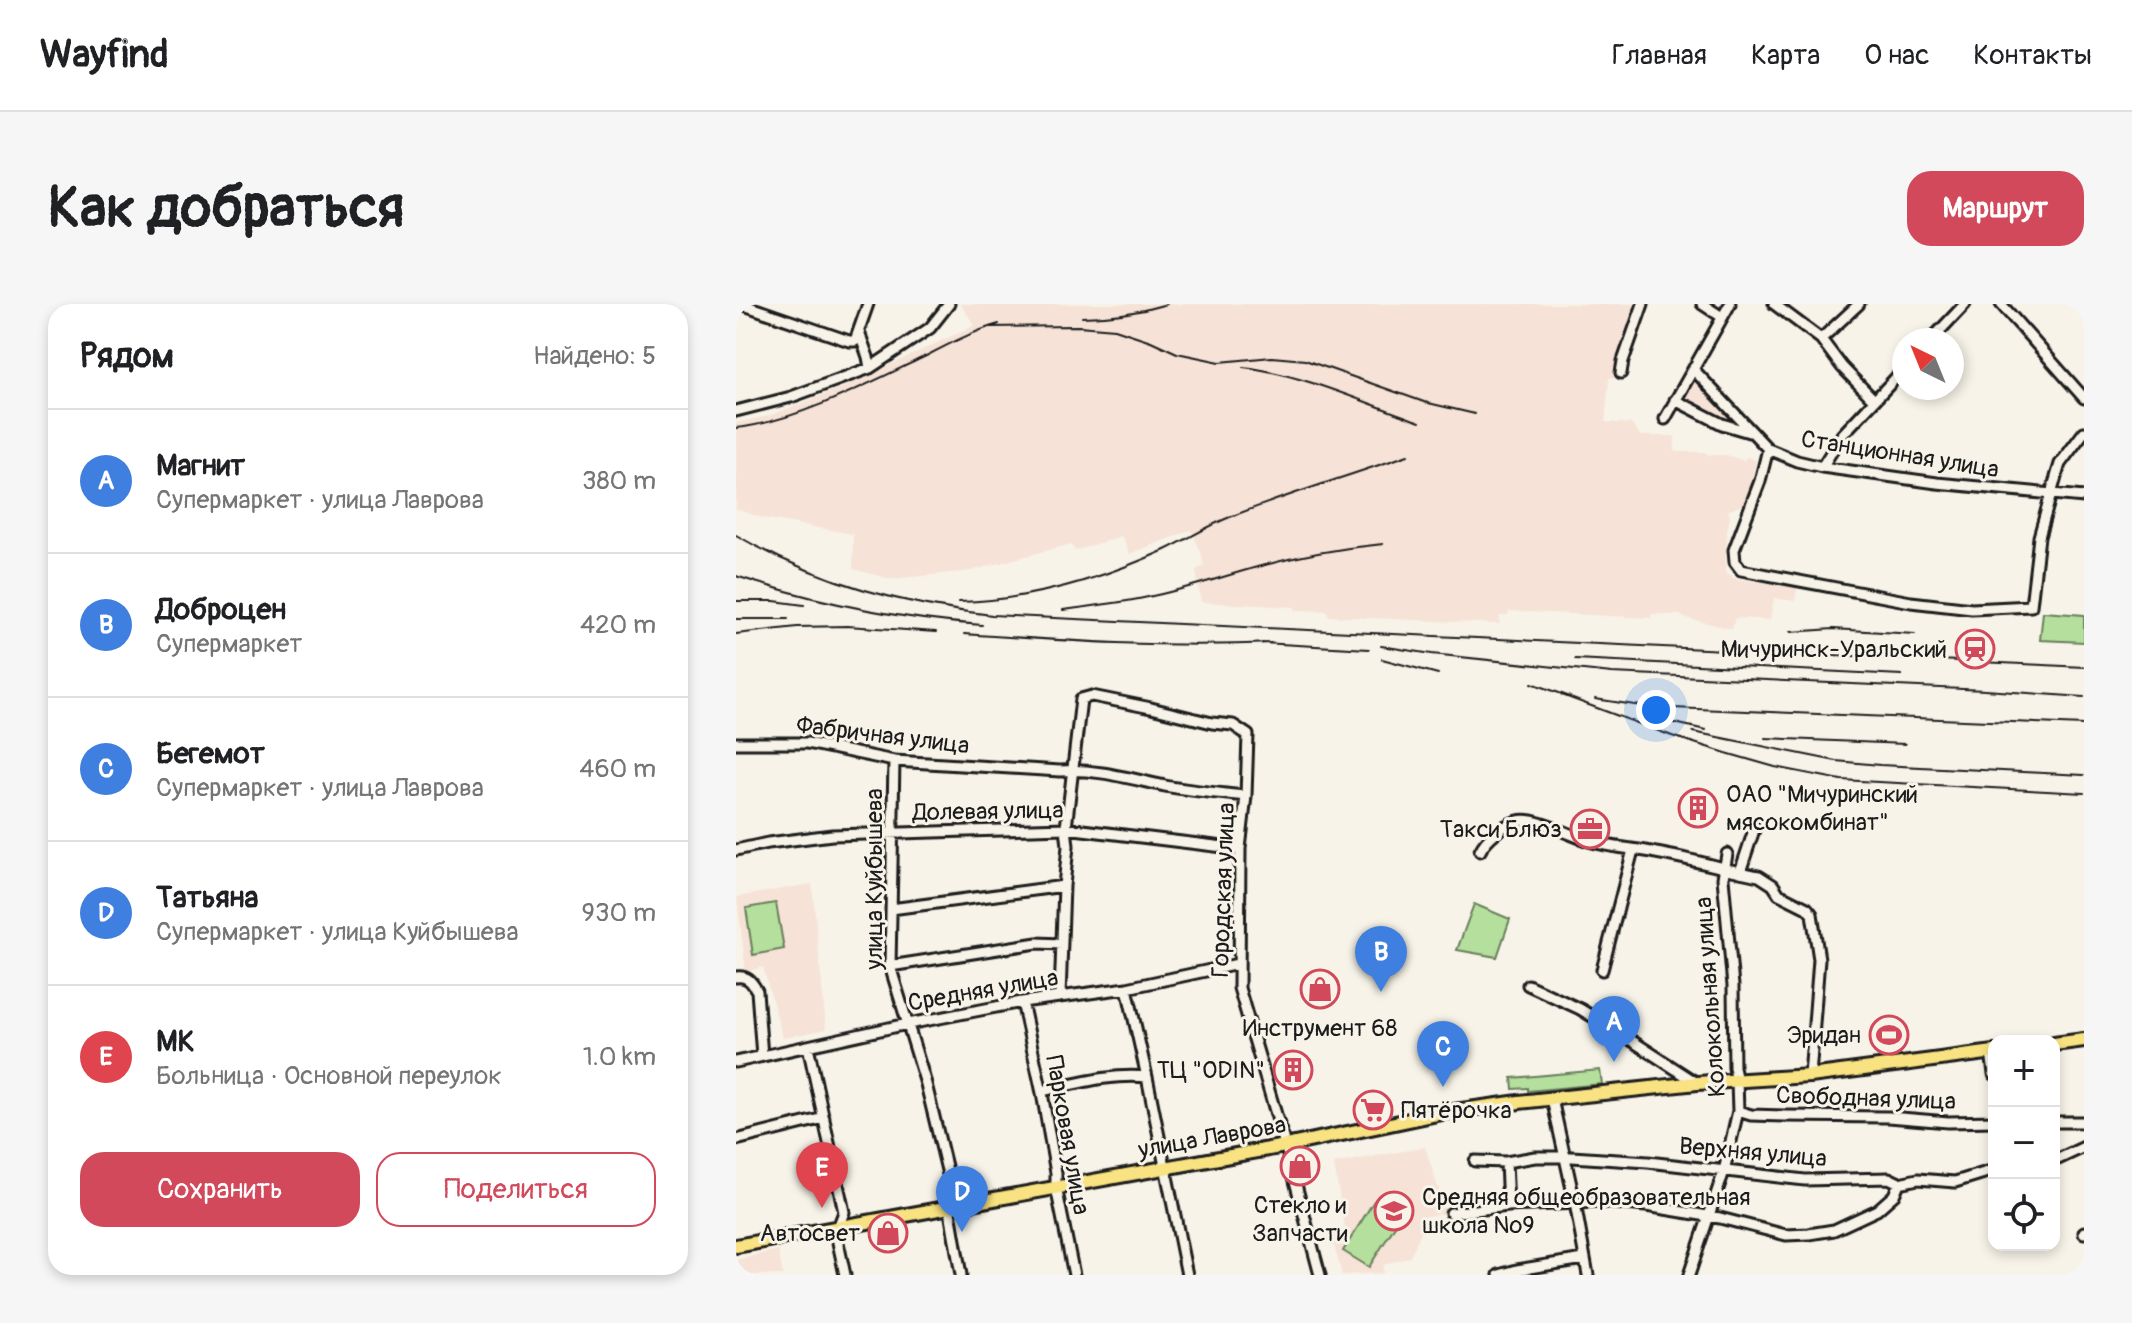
<!DOCTYPE html>
<html lang="ru">
<meta charset="utf-8">
<style>
:root{--surface:#fff;--page:#f6f6f6;--text:#202124;--muted:#757577;--line:#e0e0e0;--accent:#d1495b}
body{margin:0;font-family:Pangolin,sans-serif;background:var(--page);color:var(--text)}
.controls{position:absolute;right:24px;bottom:24px;display:grid;overflow:hidden;border-radius:16px;box-shadow:0 4px 12px #0003}
.controls button{width:72px;height:72px;display:grid;place-items:center;padding:0;border:0;border-bottom:2px solid var(--line);background:var(--surface);color:var(--text);font:40px sans-serif}
.compass{position:absolute;left:1156px;top:24px;width:72px;height:72px;border-radius:50%;background:var(--surface);box-shadow:0 4px 12px #0003;rotate:317deg}
.you{position:absolute;left:920px;top:406px;width:28px;height:28px;margin:-20px;border:6px solid #fff;border-radius:50%;background:#1a73e8;box-shadow:0 0 0 12px #1a73e833}
.badge{display:grid;place-items:center;width:52px;height:52px;border-radius:50%;background:var(--accent);color:#fff;font-size:26px;font-weight:700}
.pin{position:absolute;translate:-50% -66px;filter:drop-shadow(0 2px 4px #0008)}
.pin::after{content:'';position:absolute;top:42px;width:28px;height:24px;background:inherit;clip-path:polygon(0 0,100% 0,50% 100%)}
.list{margin:0;padding:0;list-style:none}
h2{display:flex;justify-content:space-between;align-items:center;height:104px;margin:0;padding:0 32px;font-size:34px}
h2 small{font-size:26px;font-weight:400;color:var(--muted)}
.list li{display:grid;grid-template-columns:52px 1fr auto;gap:24px;align-items:center;box-sizing:border-box;height:144px;padding:0 32px;border-top:2px solid var(--line)}
.list b{display:block;font-size:30px;white-space:nowrap}
.list p{margin:0;font-size:26px;white-space:nowrap;color:var(--muted)}
.list em{font-size:26px;font-style:normal;color:var(--muted)}
.actions{display:flex;gap:16px;padding:24px 32px}
.actions a{flex:1;padding:18px 0;border:2px solid var(--accent);border-radius:24px;text-align:center;font-size:28px;color:var(--accent)}
.actions .main{background:var(--accent);color:#fff}
.icon{flex:none;width:44px;height:44px;fill:none;stroke:currentColor;stroke-width:2;stroke-linecap:round;stroke-linejoin:round}
.map{position:relative;flex:none;width:1348px;height:971px;overflow:hidden;border-radius:24px}
header{display:flex;align-items:center;gap:48px;box-sizing:border-box;height:112px;padding:0 40px;background:var(--surface);border-bottom:2px solid var(--line)}
header strong{font-size:38px}
nav{display:flex;gap:44px;margin-inline-start:auto;font-size:28px}
.intro{display:flex;align-items:center;justify-content:space-between;box-sizing:border-box;height:192px;padding:0 48px}
h1{margin:0;font-size:56px}
.button{padding:20px 36px;border-radius:24px;background:var(--accent);color:#fff;font-size:28px;font-weight:700}
main{display:flex;gap:48px;padding:0 48px}
aside{flex:1;background:var(--surface);border-radius:24px;box-shadow:0 4px 12px #0003}
.map>svg:first-child{display:block}
</style>
<header>
<strong>Wayfind</strong>
<nav><a>Главная</a><a>Карта</a><a>О нас</a><a>Контакты</a></nav>
</header>
<div class="intro"><h1>Как добраться</h1><a class="button">Маршрут</a></div>
<main>
<aside>
<h2>Рядом<small>Найдено: 5</small></h2>
<ul class="list">
<li><span class="badge" style="background:#3f7fe0">A</span><div><b>Магнит</b><p>Супермаркет · улица Лаврова</p></div><em>380 m</em></li>
<li><span class="badge" style="background:#3f7fe0">B</span><div><b>Доброцен</b><p>Супермаркет</p></div><em>420 m</em></li>
<li><span class="badge" style="background:#3f7fe0">C</span><div><b>Бегемот</b><p>Супермаркет · улица Лаврова</p></div><em>460 m</em></li>
<li><span class="badge" style="background:#3f7fe0">D</span><div><b>Татьяна</b><p>Супермаркет · улица Куйбышева</p></div><em>930 m</em></li>
<li><span class="badge" style="background:#e0444e">E</span><div><b>МК</b><p>Больница · Основной переулок</p></div><em>1.0 km</em></li>
</ul>
<div class="actions"><a class="main">Сохранить</a><a>Поделиться</a></div>
</aside>
<div class="map">
<svg width="1348" height="971" viewBox="0 0 1348 971">
<rect width="100%" height="100%" fill="#f7f3e8"/>
<filter id="ink" filterUnits="userSpaceOnUse"><feTurbulence type="fractalNoise" baseFrequency=".0125" numOctaves="2"/><feDisplacementMap in="SourceGraphic" scale="16" xChannelSelector="R" yChannelSelector="G"/><feConvolveMatrix kernelMatrix="1 2 1 2 8 2 1 2 1" color-interpolation-filters="sRGB"/></filter>
<g filter="url(#ink)">
<path fill="#f6e2d6" d="M 224,0 L 900,0 L 879,61 L 882,65 L 881,73 L 873,74 L 869,118 L 895,120 L 905,132 L 939,132 L 939,148 L 968,148 L 973,151 L 990,151 L 1008,157 L 1010,153 L 1020,156 L 1011,198 L 992,207 L 994,213 L 991,227 L 989,269 L 996,271 L 996,274 L 1061,284 L 1059,297 L 1038,294 L 1034,316 L 999,314 L 996,325 L 946,313 L 945,311 L 915,310 L 915,314 L 773,307 L 772,311 L 764,312 L 763,320 L 592,312 L 591,307 L 559,306 L 559,303 L 465,298 L 460,266 L 468,262 L 465,248 L 455,226 L 393,250 L 387,234 L 384,232 L 339,247 L 335,240 L 234,267 L 155,275 L 117,265 L 117,230 L 27,214 L 0,205 L 0,119 L 32,112 L 108,83 L 239,21 Z
M 959,76 L 995,112 L 990,119 L 948,96 L 950,85 Z
M 76,580 L 90,725 L 47,734 L 27,663 L 10,668 L 1,593 Z
M 689,843 L 710,909 L 685,913 L 687,923 L 674,953 L 647,961 L 647,969 L 606,971 L 595,930 L 609,924 L 598,860 Z
M 42,946 L 47,971 L 0,971 L 0,956 Z"/>
<path fill="#b4df9d" stroke="#687e5c" stroke-width="2" d="M 1307,308 L 1348,311 L 1348,338 L 1304,336 Z
M 40,599 L 48,645 L 17,651 L 10,604 Z
M 738,600 L 774,615 L 761,653 L 721,646 Z
M 864,766 L 866,780 L 792,787 L 792,784 L 777,785 L 776,774 Z
M 638,897 L 664,914 L 633,963 L 607,947 Z"/>
<g fill="none" stroke-linecap="round" stroke-linejoin="round">
<g stroke="#1c1c1c" stroke-width="15">
<path id="minor" d="M 5,0 L 113,37 L 119,37 L 132,0
M 966,0 L 986,13
M 1038,0 L 1085,35 L 1106,63 L 1138,96
M 1265,0 L 1348,94
M 123,28 L 132,53 L 134,64
M 1085,35 L 1123,0
M 1195,36 L 1229,0
M 958,66 L 1032,145 L 1061,157 L 1086,163 L 1201,179 L 1348,193
M 885,69 L 887,57 L 907,0
M 939,96 L 986,120 L 1013,128
M 0,107 L 55,93 L 134,64 L 194,24 L 213,0
M 929,115 L 994,0
M 1032,145 L 1024,177 L 998,246 L 999,258 L 1005,266 L 1175,298 L 1236,305 L 1295,302 L 1303,233 L 1315,190 L 1324,160 L 1348,128
M 1086,163 L 1106,131 L 1168,65
M 0,439 L 71,439 L 158,457 L 324,467 C 359,464 395,475 429,482 C 456,487 483,489 510,492
M 158,457 L 154,662 L 190,780 L 217,891 L 213,902 L 225,971
M 0,546 L 32,539 L 96,531 L 330,524 L 504,545
M 744,547 C 750,534 767,521 782,517 C 797,512 836,532 853,537 C 875,544 897,544 920,549 C 955,555 989,565 1023,572 L 1037,581 L 1043,590 L 1071,604 L 1076,610 L 1083,655 L 1074,772
M 1004,568 L 1019,523
M 155,605 L 328,582
M 154,662 L 301,639 L 326,640
M 866,666 L 897,546
M 0,673 C 11,671 16,678 21,687 L 26,752
M 792,681 L 844,705 L 887,731 L 961,779
M 391,684 L 411,773 L 451,971
M 324,692 L 328,582 L 332,542 L 330,524 L 345,395 L 356,392 L 415,404 L 476,419 L 497,421 L 512,431 L 510,492 L 504,545 L 503,684 L 554,858 L 584,971
M 286,698 L 306,789 L 320,869 L 320,883 L 338,971
M 72,742 L 108,908 L 100,929 L 109,971
M 1255,748 L 1258,770
M 0,758 L 162,722 L 286,698 L 391,684 L 502,660
M 306,787 C 339,780 377,769 411,773
M 816,795 L 839,899 L 852,971
M 1002,807 L 1015,811 L 1048,812 L 1153,813 L 1212,818 L 1258,817
M 1318,818 L 1348,818
M 0,836 L 88,814
M 739,857 L 770,858 L 799,853 L 836,853 L 912,858 L 1069,876 L 1153,874 L 1163,879 L 1182,875 L 1219,878 L 1258,866
M 1318,857 L 1348,843
M 770,858 L 772,902
M 715,909 L 772,902 L 867,898 L 910,902 L 984,914 L 1050,931 L 1073,930 L 1098,926 L 1141,906 L 1158,891 L 1163,879
M 1348,928 L 1348,929
M 763,971 L 781,966 L 848,955
M 953,971 L 988,867 L 1002,807 L 1001,777 L 998,764 L 997,682 L 987,574 L 991,550"/>
</g>
<g stroke="#1c1c1c" stroke-width="18">
<path id="major" d="M 1318,740 L 1348,736
M 0,942 L 549,842 L 711,808 L 783,798 L 961,779 L 1074,772 L 1258,748"/>
</g>
<use href="#minor" stroke="#f7f3e8" stroke-width="9"/>
<use href="#major" stroke="#f8e281" stroke-width="12"/>
<path stroke="#1c1c1c" stroke-width="2" d="M 346,13 C 375,13 404,8 431,0
M 254,23 L 342,22 L 379,25 L 415,37 L 441,49 L 484,58 L 536,53 L 569,56 L 688,98 L 739,110
M 507,63 C 563,69 630,99 684,118
M 0,124 C 59,118 136,78 190,52 C 213,40 238,27 263,20
M 0,231 C 79,277 166,301 256,311 L 1348,363
M 0,272 C 80,298 162,315 246,321
M 0,297 L 38,297 L 68,301
M 223,298 C 293,296 365,275 429,246 C 451,236 471,222 494,213 C 552,190 613,172 672,151
M 327,306 C 356,302 384,299 412,293 C 451,285 488,272 525,262 C 565,251 606,244 647,240
M 0,315 L 52,315
M 1055,328 L 1097,325 L 1179,330
M 0,330 L 61,323 L 111,322 L 200,328
M 228,330 C 330,337 433,344 535,339
M 526,339 L 633,345
M 645,342 L 696,350 L 876,369 L 1249,386 L 1348,393
M 646,355 L 702,370
M 839,355 L 1166,371
M 796,379 L 834,393
M 826,391 L 936,432 L 990,449 L 1039,463 L 1105,476 L 1348,489
M 859,395 L 912,403 L 1348,421
M 907,412 L 970,426
M 957,428 L 1100,457 L 1144,461 L 1348,471
M 1029,434 L 1169,440"/>
</g>
</g>
<defs>
<g id="station-ring" transform="scale(2)"><circle r="9.5" fill="#f7f3e8" stroke="#d1495b" stroke-width="1.5"/><path d="M-3-6H3Q5-6 5-4V2Q5 4 3 4L4.5 6H3L1.5 4h-3L-3 6H-4.5L-3 4Q-5 4-5 2V-4Q-5-6-3-6ZM-3.5-4v3h7v-3ZM-3.5 1v1.5H-2V1ZM2 1v1.5H3.5V1Z" fill="#d1495b"/></g>
<g id="building-ring" transform="scale(2)"><circle r="9.5" fill="#f7f3e8" stroke="#d1495b" stroke-width="1.5"/><path d="M-4-6H4V6H1V3H-1V6H-4ZM-2.5-4.3h1.7v1.8h-1.7ZM.8-4.3h1.7v1.8H.8ZM-2.5-1h1.7V.8h-1.7ZM.8-1h1.7V.8H.8Z" fill="#d1495b"/></g>
<g id="office-ring" transform="scale(2)"><circle r="9.5" fill="#f7f3e8" stroke="#d1495b" stroke-width="1.5"/><path d="M-6-3h4V-5.5h4V-3h4V5H-6ZM-1-4.5V-3h2v-1.5ZM-6 0V1H6V0Z" fill="#d1495b"/></g>
<g id="shop-ring" transform="scale(2)"><circle r="9.5" fill="#f7f3e8" stroke="#d1495b" stroke-width="1.5"/><path d="M-5-2.5h2.3a2.7 3.5 0 0 1 5.4 0H5L5.5 6h-11ZM-1.5-2.5h3a1.5 2.3 0 0 0-3 0Z" fill="#d1495b"/></g>
<g id="stadium-ring" transform="scale(2)"><circle r="9.5" fill="#f7f3e8" stroke="#d1495b" stroke-width="1.5"/><path d="M0-5a6.5 5 0 1 0 0 10a6.5 5 0 1 0 0-10ZM-3.5-1.8h7v3.6h-7Z" fill="#d1495b"/></g>
<g id="supermarket-ring" transform="scale(2)"><circle r="9.5" fill="#f7f3e8" stroke="#d1495b" stroke-width="1.5"/><path d="M-6-5.5h2.5l.6 2H6L4.5 2H-2.5L-4.4-4H-6ZM-1.5 3.2a1.3 1.3 0 1 0 .1 0ZM3 3.2a1.3 1.3 0 1 0 .1 0Z" fill="#d1495b"/></g>
<g id="school-ring" transform="scale(2)"><circle r="9.5" fill="#f7f3e8" stroke="#d1495b" stroke-width="1.5"/><path d="M0-5L7-2L0 1L-7-2ZM-4 1L0 2.5L4 1V4Q0 6-4 4Z" fill="#d1495b"/></g>
</defs>
<g fill-rule="evenodd">
<use href="#station-ring" x="1239" y="345"/>
<use href="#building-ring" x="962" y="504"/>
<use href="#office-ring" x="854" y="525"/>
<use href="#shop-ring" x="584" y="685"/>
<use href="#stadium-ring" x="1153" y="731"/>
<use href="#building-ring" x="557" y="766"/>
<use href="#supermarket-ring" x="637" y="806"/>
<use href="#shop-ring" x="564" y="862"/>
<use href="#school-ring" x="658" y="907"/>
<use href="#shop-ring" x="152" y="929"/>
</g>
<g text-anchor="middle" stroke-width="6" stroke-linejoin="round" paint-order="stroke">
<g font-size="24" fill="#1c1c1c" stroke="#f7f3e8">
<text transform="translate(1164 150) rotate(9)" y="8">Станционная улица</text>
<text transform="translate(147 431) rotate(7)" y="8">Фабричная улица</text>
<text transform="translate(252 507) rotate(-1)" y="8">Долевая улица</text>
<text transform="translate(138 575) rotate(-90)" y="8">улица Куйбышева</text>
<text transform="translate(487 586) rotate(-88)" y="8">Городская улица</text>
<text transform="translate(247 686) rotate(-10)" y="8">Средняя улица</text>
<text transform="translate(974 693) rotate(-94)" y="8">Колокольная улица</text>
<text transform="translate(1130 794) rotate(2)" y="8">Свободная улица</text>
<text transform="translate(332 831) rotate(80)" y="8">Парковая улица</text>
<text transform="translate(476 833) rotate(-10)" y="8">улица Лаврова</text>
<text transform="translate(1017 848) rotate(5)" y="8">Верхняя улица</text>
</g>
<g font-size="24" fill="#1c1c1c" stroke="#f7f3e8" text-anchor="end">
<text x="1211" y="353">Мичуринск-Уральский</text>
<text x="990" y="498" text-anchor="start">ОАО "Мичуринский<tspan x="990" dy="28">мясокомбинат"</tspan></text>
<text x="826" y="533">Такси Блюз</text>
<text x="584" y="732" text-anchor="middle">Инструмент 68</text>
<text x="1125" y="739">Эридан</text>
<text x="529" y="774">ТЦ "ODIN"</text>
<text x="665" y="814" text-anchor="start">Пятёрочка</text>
<text x="686" y="901" text-anchor="start">Средняя общеобразовательная<tspan x="686" dy="28">школа №9</tspan></text>
<text x="564" y="909" text-anchor="middle">Стекло и<tspan x="564" dy="28">Запчасти</tspan></text>
<text x="124" y="937">Автосвет</text>
</g>
</g>
</svg>
<div class="controls">
<button>+</button>
<button>−</button>
<button><svg class="icon" aria-label="locate" viewBox="0 0 24 24"><circle cx="12" cy="12" r="6"/><path d="M12 2v4M12 18v4M2 12h4M18 12h4"/></svg></button>
</div>
<svg class="compass" viewBox="-18 -18 36 36"><path d="M0-13l5 13h-10z" fill="#e53935"/><path d="M0 13l5-13h-10z" fill="#757577"/></svg>
<div class="you"></div>
<div class="pin badge" style="left:878px;top:758px;background:#3f7fe0">A</div>
<div class="pin badge" style="left:645px;top:688px;background:#3f7fe0">B</div>
<div class="pin badge" style="left:707px;top:783px;background:#3f7fe0">C</div>
<div class="pin badge" style="left:226px;top:928px;background:#3f7fe0">D</div>
<div class="pin badge" style="left:86px;top:904px;background:#e0444e">E</div>
</div>
</main>
